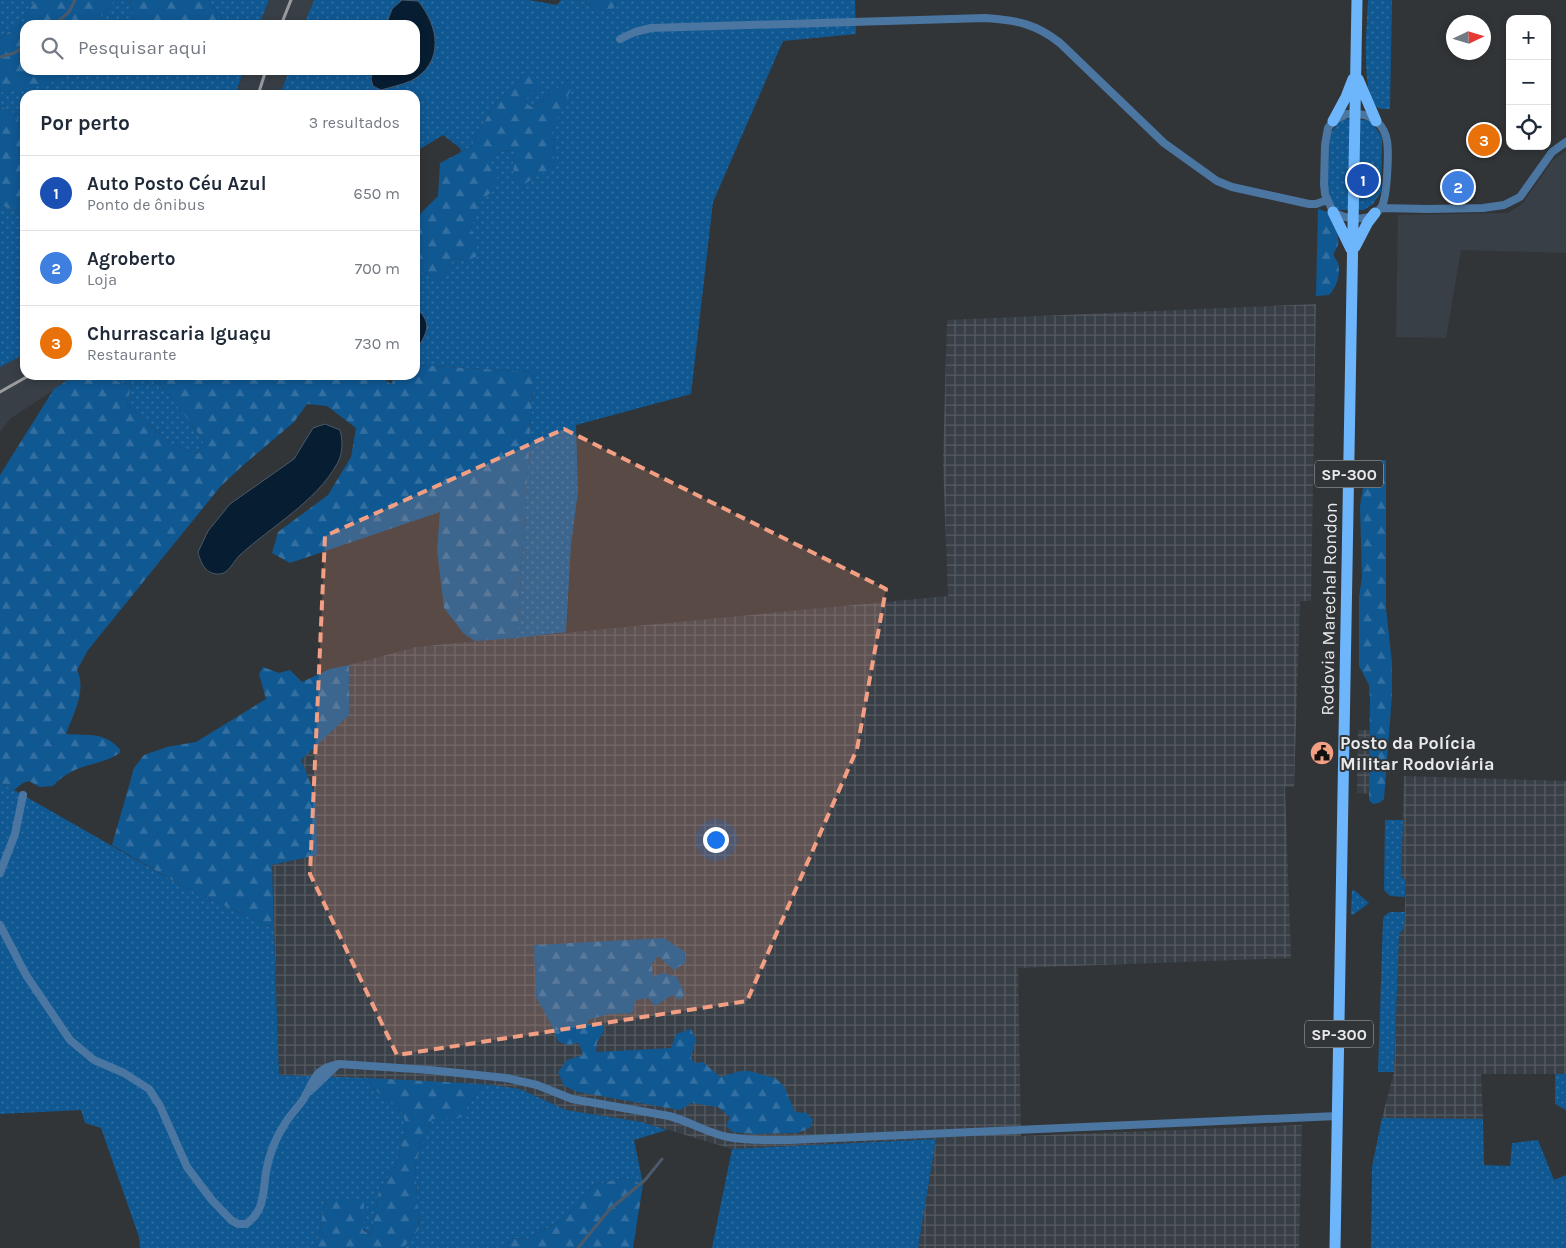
<!DOCTYPE html>
<html lang="pt">
<meta charset="utf-8">
<style>
:root{--surface:#fff;--page:#f6f6f7;--text:#1f2937;--muted:#747a83;--line:#e0e1e3;--accent:#db2777}
body{margin:0;font-family:Karla,sans-serif;background:var(--page);color:var(--text)}
.controls{position:absolute;right:15px;top:15px;display:grid;overflow:hidden;border-radius:10px;box-shadow:0 2px 8px #0003}
.controls button{width:45px;height:45px;display:grid;place-items:center;padding:0;border:0;border-bottom:1px solid var(--line);background:var(--surface);color:var(--text);font:25px sans-serif}
.compass{position:absolute;left:1446px;top:15px;width:45px;height:45px;border-radius:50%;background:var(--surface);box-shadow:0 2px 8px #0003;rotate:86deg}
.you{position:absolute;left:715px;top:839px;width:18px;height:18px;margin:-12px;border:4px solid #fff;border-radius:50%;background:#1a73e8;box-shadow:0 0 0 8px #1a73e833}
.badge{display:grid;place-items:center;width:32px;height:32px;border-radius:50%;background:var(--accent);color:#fff;font-size:16px;font-weight:700}
.pin{position:absolute;translate:-50% -50%;border:2px solid #fff;box-shadow:0 1px 5px #0006}
.list{margin:0;padding:0;list-style:none}
h2{display:flex;justify-content:space-between;align-items:center;height:65px;margin:0;padding:0 20px;font-size:21px}
h2 small{font-size:16px;font-weight:400;color:var(--muted)}
.list li{display:grid;grid-template-columns:32px 1fr auto;gap:15px;align-items:center;box-sizing:border-box;height:75px;padding:0 20px;border-top:1px solid var(--line)}
.list b{display:block;font-size:19px;white-space:nowrap}
.list p{margin:0;font-size:16px;white-space:nowrap;color:var(--muted)}
.list em{font-size:16px;font-style:normal;color:var(--muted)}
.icon{flex:none;width:28px;height:28px;fill:none;stroke:currentColor;stroke-width:2;stroke-linecap:round;stroke-linejoin:round}
.map{position:relative;flex:none;width:1566px;height:1248px;overflow:hidden}
.search{position:absolute;background:var(--surface);box-shadow:0 2px 8px #0003;left:20px;top:20px;width:400px;height:55px;display:flex;align-items:center;gap:12px;box-sizing:border-box;padding:0 18px;border-radius:15px;color:var(--muted);font-size:19px}
.panel{position:absolute;background:var(--surface);box-shadow:0 2px 8px #0003;left:20px;top:90px;width:400px;height:290px;border-radius:15px}
.map>svg:first-child{display:block}
</style>
<div class="map">
<svg width="1566" height="1248" viewBox="0 0 1566 1248">
<defs>
<pattern id="industrial-grid" width="8" height="8" patternUnits="userSpaceOnUse" patternTransform="scale(1.25)"><rect width="8" height="8" fill="#393f47"/><path d="M0 4h8M4 0v8" fill="none" stroke="#565b62"/></pattern>
<pattern id="grass-dots" width="8" height="8" patternUnits="userSpaceOnUse" patternTransform="scale(1.25)"><rect width="8" height="8" fill="#105892"/><path d="M2 2h.1M6 6h.1" fill="none" stroke="#3370a1" stroke-width="1.8" stroke-linecap="round"/></pattern>
<pattern id="forest-firs" width="22" height="20" patternUnits="userSpaceOnUse" patternTransform="scale(1.25)"><rect width="22" height="20" fill="#105892"/><path d="M5 1l3.5 6h-7zM16 11l3.5 6h-7z" fill="#3370a1"/></pattern>
</defs>
<rect width="100%" height="100%" fill="#323538"/>
<path fill="#393f47" d="M 269,0 L 314,0 L 304,25 L 259,25 Z
M 244,70 L 289,70 L 280,95 L 236,95 Z
M 1566,151 L 1566,253 L 1461,250 L 1446,338 L 1396,337 L 1398,215 L 1508,213 L 1522,204 L 1553,160 Z
M 25,354 L 25,375 L 76,375 L 10,419 L 0,432 L 0,367 Z"/>
<path fill="url(#industrial-grid)" d="M 1316,304 L 1311,601 L 1300,601 L 1294,787 L 1285,787 L 1291,958 L 1018,968 L 1021,1136 L 1302,1125 L 1299,1248 L 918,1248 L 936,1139 L 732,1149 L 642,1122 L 566,1110 L 520,1089 L 484,1084 L 279,1075 L 272,865 L 317,855 L 316,797 L 301,760 L 349,715 L 349,665 L 416,647 L 948,596 L 943,462 L 947,320 Z
M 1358,730 L 1370,730 L 1369,794 L 1357,793 Z
M 1404,776 L 1566,781 L 1566,1074 L 1481,1074 L 1483,1119 L 1382,1118 L 1394,1072 L 1399,934 L 1404,928 L 1406,881 L 1401,876 Z"/>
<path fill="url(#grass-dots)" d="M 0,0 L 36,0 L 18,26 L 0,38 Z
M 113,0 L 130,0 L 135,25 L 93,25 L 111,7 Z
M 209,0 L 269,0 L 259,25 L 218,25 L 218,14 Z
M 314,0 L 529,0 L 557,5 L 561,0 L 578,0 L 611,14 L 617,0 L 855,0 L 856,34 L 783,41 L 713,202 L 691,394 L 576,425 L 578,492 L 571,544 L 566,632 L 517,638 L 534,372 L 415,365 L 415,273 L 422,272 L 441,280 L 454,258 L 467,261 L 471,229 L 490,163 L 502,150 L 514,151 L 513,176 L 554,166 L 553,128 L 571,78 L 533,107 L 528,105 L 526,99 L 524,74 L 515,86 L 493,106 L 471,147 L 461,152 L 460,148 L 443,135 L 415,152 L 415,95 L 280,95 L 289,70 L 415,70 L 415,25 L 304,25 Z
M 1368,0 L 1392,0 L 1390,109 C 1384,109 1379,110 1375,105 C 1361,87 1367,24 1368,0 Z
M 70,70 L 244,70 L 235,95 L 25,95 L 25,134 L 15,114 L 0,106 L 0,91 L 5,93 Z
M 1344,119 L 1365,120 L 1369,121 L 1375,127 L 1382,137 L 1381,192 L 1373,204 L 1364,210 L 1339,210 L 1333,206 L 1327,188 L 1329,135 L 1339,122 Z
M 0,204 L 25,217 L 25,354 L 0,367 Z
M 99,375 L 153,375 L 204,440 L 198,454 L 172,444 L 127,404 L 131,386 Z
M 0,782 L 184,887 L 274,929 L 279,1075 L 368,1078 L 373,1088 L 402,1112 L 406,1124 L 396,1166 L 379,1190 L 371,1235 L 325,1199 L 317,1248 L 140,1248 L 139,1237 L 101,1128 L 85,1123 L 81,1110 L 0,1114 Z
M 1385,820 L 1403,820 L 1401,876 L 1406,881 L 1405,897 L 1390,896 L 1384,890 Z
M 1354,890 L 1369,903 L 1353,915 L 1351,914 L 1352,891 Z
M 1390,912 L 1405,912 L 1404,928 L 1399,934 L 1394,1072 L 1378,1072 L 1383,920 L 1384,916 Z
M 1555,1074 L 1566,1074 L 1566,1110 L 1555,1104 Z
M 484,1084 L 520,1089 L 566,1110 L 642,1122 L 667,1130 L 634,1140 L 643,1184 L 624,1178 L 594,1185 L 566,1218 L 527,1239 L 513,1238 L 502,1248 L 403,1248 L 419,1229 L 415,1163 L 432,1119 L 466,1108 Z
M 1382,1118 L 1483,1119 L 1484,1165 L 1510,1166 L 1512,1143 L 1538,1140 L 1554,1180 L 1566,1175 L 1566,1248 L 1371,1248 L 1372,1167 Z
M 936,1139 L 918,1248 L 712,1248 L 732,1149 Z"/>
<path fill="url(#forest-firs)" d="M 36,0 L 113,0 L 111,7 L 93,25 L 25,25 L 25,70 L 70,70 L 53,82 L 5,93 L 0,91 L 0,38 L 18,26 Z
M 130,0 L 209,0 L 218,14 L 218,25 L 166,25 L 152,21 L 150,25 L 135,25 Z
M 578,0 L 617,0 L 611,14 Z
M 524,74 L 538,79 L 541,86 L 526,99 L 528,105 L 533,107 L 571,78 L 571,89 L 553,128 L 554,166 L 523,185 L 513,176 L 514,151 L 502,150 L 490,163 L 499,172 L 494,191 L 480,200 L 471,229 L 479,255 L 467,261 L 454,258 L 441,280 L 422,272 L 415,273 L 415,219 L 438,196 L 440,163 L 471,147 L 493,106 L 515,86 Z
M 0,106 L 15,114 L 25,134 L 25,217 L 0,204 Z
M 1318,209 L 1328,212 C 1333,222 1340,233 1338,245 C 1337,249 1333,252 1334,256 C 1335,259 1337,260 1338,263 C 1341,275 1337,286 1329,295 L 1316,296 Z
M 415,365 L 534,372 L 517,638 L 475,641 L 464,634 L 444,608 L 437,550 L 440,512 L 290,563 L 272,553 L 278,532 L 328,495 L 351,457 L 356,428 L 327,406 L 307,404 L 294,422 L 240,468 L 220,487 L 88,650 L 77,670 C 87,691 73,714 66,734 C 89,736 102,731 120,749 L 120,753 C 96,768 75,762 53,786 L 40,787 L 29,781 L 23,783 L 14,790 L 0,782 L 0,475 L 54,389 L 76,375 L 99,375 L 131,386 L 127,404 L 172,444 L 198,454 L 204,440 L 153,375 L 378,375 L 391,384 L 396,375 L 415,375 Z
M 1375,460 L 1386,460 L 1386,608 L 1392,663 L 1392,695 L 1384,799 L 1379,803 L 1373,804 L 1369,800 L 1369,794 L 1370,699 L 1369,685 L 1359,666 L 1359,597 L 1362,577 L 1360,506 L 1365,477 L 1364,466 Z
M 349,665 L 349,715 L 301,760 L 316,797 L 317,855 L 272,865 L 274,929 L 184,887 L 112,845 L 134,768 L 144,755 L 167,747 L 196,742 L 266,699 L 259,674 L 263,667 L 279,673 L 290,670 L 302,682 L 330,669 Z
M 664,938 L 685,952 L 685,963 L 674,970 L 658,956 L 652,964 L 653,977 L 663,973 L 677,977 L 685,994 L 680,1000 L 672,995 L 655,1006 L 648,998 L 636,1000 L 632,1013 L 609,1014 L 588,1020 L 587,1024 L 603,1025 L 604,1031 L 597,1042 L 596,1052 L 671,1048 L 676,1034 L 691,1029 L 696,1039 L 691,1057 L 694,1063 L 703,1062 L 720,1077 L 740,1071 L 749,1071 L 775,1078 L 784,1086 L 795,1112 L 807,1113 L 813,1120 L 810,1128 L 797,1133 L 754,1134 L 733,1132 L 726,1126 L 730,1117 L 718,1107 L 691,1103 L 680,1110 L 578,1092 L 564,1086 L 558,1072 L 567,1060 L 583,1055 L 579,1043 L 567,1045 L 558,1041 L 552,1026 L 536,997 L 534,945 Z
M 368,1078 L 484,1084 L 466,1108 L 464,1117 L 432,1119 L 415,1163 L 419,1229 L 403,1248 L 317,1248 L 325,1199 L 364,1200 L 363,1230 L 371,1235 L 379,1190 L 396,1166 L 406,1124 L 402,1112 L 373,1088 Z
M 624,1178 L 643,1184 L 633,1248 L 502,1248 L 513,1238 L 527,1239 L 566,1218 L 594,1185 Z"/>
<path fill="#071d32" stroke="#4a5a6a" d="M 402,0 L 418,1 C 439,26 445,63 411,81 C 401,85 391,87 381,90 L 373,86 L 371,79 L 373,70 L 415,70 L 415,25 L 386,25 L 392,9 Z
M 415,306 C 428,320 431,326 420,344 L 415,345 Z
M 325,424 L 340,430 C 343,440 343,454 337,464 C 316,502 270,527 239,556 C 233,562 229,573 220,574 C 206,575 201,564 198,552 L 208,531 L 230,504 L 294,459 L 313,428 Z"/>
<g fill="none" stroke-linecap="round" stroke-linejoin="round">
<path stroke="#4a5a6a" stroke-width="3" d="M 54,25 L 69,12 L 75,0
M 0,57 L 14,53 L 25,46
M 578,1248 L 609,1210 L 645,1180 L 662,1159"/>
<path stroke="#4b76a1" stroke-width="8" d="M 620,39 L 635,32 L 651,28 L 985,18 C 1017,20 1036,24 1060,43 L 1164,143 L 1217,181 L 1232,187 L 1309,204 L 1316,204 L 1327,200
M 1347,114 C 1357,113 1368,114 1376,121 C 1382,126 1386,134 1387,141 C 1389,153 1387,196 1382,206 C 1373,223 1347,220 1333,212 L 1325,194 L 1324,184 L 1325,145 L 1328,128 L 1333,121 Z
M 1381,208 L 1427,209 L 1483,208 L 1504,205 L 1520,197 L 1552,152 L 1566,142
M 0,873 L 15,834 L 23,795
M 0,925 L 26,975 L 70,1040 L 94,1060 L 124,1073 L 149,1089 L 160,1106 L 187,1167 L 211,1199 L 231,1220 L 238,1224 L 246,1224 C 265,1211 263,1192 266,1172 C 269,1154 276,1137 286,1122 C 291,1114 298,1107 303,1100 C 315,1080 313,1069 339,1064 L 430,1070 L 506,1078 L 537,1085 L 572,1099 L 669,1116 C 689,1121 707,1133 728,1137 C 748,1141 769,1140 790,1140 L 1337,1116
M 310,1091 L 336,1066"/>
<path stroke="#6eb6fb" stroke-width="11" d="M 1358,79 L 1376,121
M 1333,121 L 1346,97 L 1353,79
M 1333,212 L 1351,249
M 1355,247 L 1368,222 L 1375,213
M 1335,1248 L 1357,0"/>
<path stroke="#9a9c9f" stroke-width="3" d="M 281,25 L 291,0
M 258,95 L 266,70
M 0,392 L 30,375"/>
</g>
<path fill="#f39f83" fill-opacity="0.2" stroke="#f39f83" stroke-width="4" stroke-dasharray="10 6" stroke-linejoin="round" d="M 564,429 L 886,589 L 857,749 L 747,1001 L 397,1055 L 310,874 L 325,536 Z"/>
<defs>
<g id="civic-disc" transform="scale(1.25)"><circle r="9.5" fill="#f39f83" stroke="#323538"/><path d="M-.6-6.5H3V-4.5H.6V-3L4-1V1h2V6H-6V1h2V-1L-.6-3ZM-1.2 2.5V6h2.4V2.5Z" fill="#111"/></g>
</defs>
<g fill-rule="evenodd">
<use href="#civic-disc" x="1322" y="753"/>
</g>
<g text-anchor="middle" stroke-width="4" stroke-linejoin="round" paint-order="stroke">
<g fill="#323538" stroke="#b1b3b5" stroke-width="1">
<rect x="1315" y="460.5" width="68" height="27" rx="4"/>
<rect x="1305" y="1020.5" width="68" height="27" rx="4"/>
</g>
<g font-size="16" font-weight="bold" fill="#e7e9eb">
<text x="1349" y="480">SP-300</text>
<text x="1339" y="1040">SP-300</text>
</g>
<g font-size="18" fill="#e7e9eb" stroke="#323538">
<text transform="translate(1329 609) rotate(-89)" y="6">Rodovia Marechal Rondon</text>
</g>
<g font-size="18" font-weight="bold" fill="#e7e9eb" stroke="#323538" text-anchor="start">
<text x="1340" y="749">Posto da Polícia<tspan x="1340" dy="21">Militar Rodoviária</tspan></text>
</g>
</g>
</svg>
<div class="controls">
<button>+</button>
<button>−</button>
<button><svg class="icon" aria-label="locate" viewBox="0 0 24 24"><circle cx="12" cy="12" r="6"/><path d="M12 2v4M12 18v4M2 12h4M18 12h4"/></svg></button>
</div>
<svg class="compass" viewBox="-18 -18 36 36"><path d="M0-13l5 13h-10z" fill="#e53935"/><path d="M0 13l5-13h-10z" fill="#747a83"/></svg>
<div class="you"></div>
<div class="pin badge" style="left:1363px;top:180px;background:#1a4fb4">1</div>
<div class="pin badge" style="left:1458px;top:187px;background:#3f7fe0">2</div>
<div class="pin badge" style="left:1484px;top:140px;background:#e8710a">3</div>
<div class="search"><svg class="icon" aria-label="search" viewBox="0 0 24 24"><circle cx="10" cy="10" r="6"/><path d="M15 15l6 6"/></svg>Pesquisar aqui</div>
<section class="panel">
<h2>Por perto<small>3 resultados</small></h2>
<ul class="list">
<li><span class="badge" style="background:#1a4fb4">1</span><div><b>Auto Posto Céu Azul</b><p>Ponto de ônibus</p></div><em>650 m</em></li>
<li><span class="badge" style="background:#3f7fe0">2</span><div><b>Agroberto</b><p>Loja</p></div><em>700 m</em></li>
<li><span class="badge" style="background:#e8710a">3</span><div><b>Churrascaria Iguaçu</b><p>Restaurante</p></div><em>730 m</em></li>
</ul>
</section>
</div>
